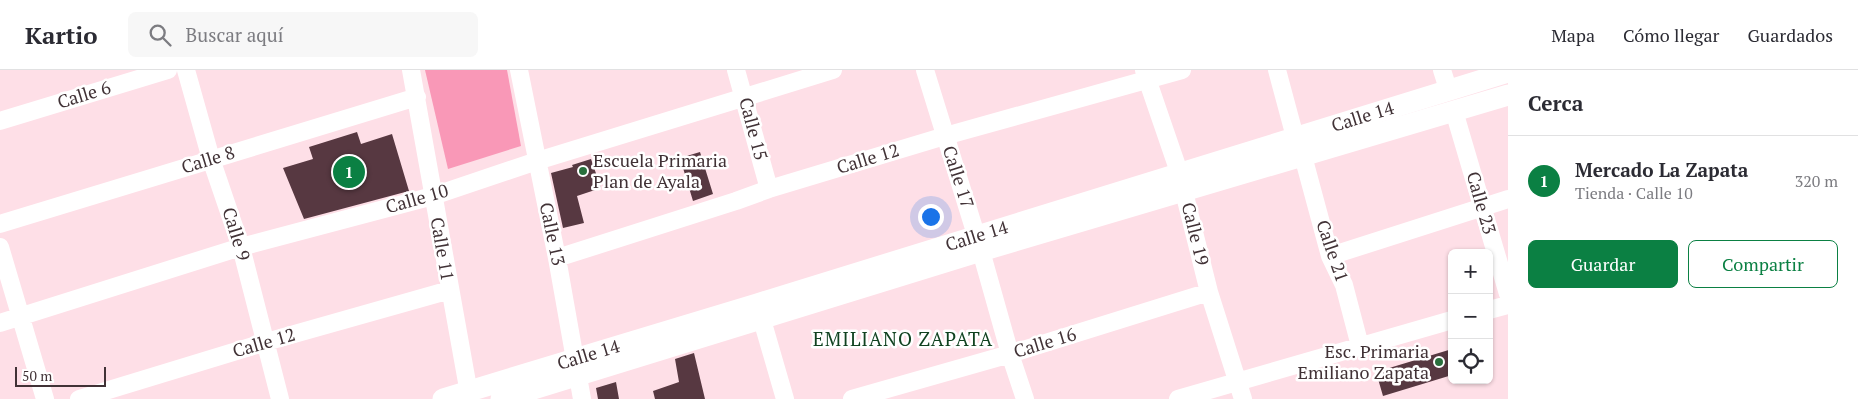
<!DOCTYPE html>
<html lang="es">
<meta charset="utf-8">
<style>
:root{--surface:#fff;--page:#f7f7f7;--text:#2b2b33;--muted:#7c7c81;--line:#e1e1e2;--accent:#0b8043}
body{margin:0;font-family:"PT Serif",serif;background:var(--page);color:var(--text)}
.controls{position:absolute;right:15px;bottom:15px;display:grid;overflow:hidden;border-radius:8px;box-shadow:0 1px 4px #0004}
.controls button{width:45px;height:45px;display:grid;place-items:center;padding:0;border:0;border-bottom:1px solid var(--line);background:var(--surface);color:var(--text);font:25px sans-serif}
.scale{position:absolute;left:15px;bottom:12px;width:91px;box-sizing:border-box;padding-left:5px;border:2px solid #413236;border-top:0;font-size:14px;line-height:18px;white-space:nowrap;color:#413236;-webkit-text-stroke:4px #fff;paint-order:stroke}
.you{position:absolute;left:930px;top:146px;width:18px;height:18px;margin:-12px;border:4px solid #fff;border-radius:50%;background:#1a73e8;box-shadow:0 0 0 8px #1a73e833}
.badge{display:grid;place-items:center;width:32px;height:32px;border-radius:50%;background:var(--accent);color:#fff;font-size:16px;font-weight:700}
.pin{position:absolute;translate:-50% -50%;border:2px solid #fff;box-shadow:0 1px 5px #0006}
.list{margin:0;padding:0;list-style:none}
h2{display:flex;justify-content:space-between;align-items:center;height:65px;margin:0;padding:0 20px;font-size:21px}
h2 small{font-size:16px;font-weight:400;color:var(--muted)}
.list li{display:grid;grid-template-columns:32px 1fr auto;gap:15px;align-items:center;box-sizing:border-box;height:90px;padding:0 20px;border-top:1px solid var(--line)}
.list b{display:block;font-size:19px;white-space:nowrap}
.list p{margin:0;font-size:16px;white-space:nowrap;color:var(--muted)}
.list em{font-size:16px;font-style:normal;color:var(--muted)}
.actions{display:flex;gap:10px;padding:15px 20px}
.actions a{flex:1;padding:11px 0;border:1px solid var(--accent);border-radius:8px;text-align:center;font-size:18px;color:var(--accent)}
.actions .main{background:var(--accent);color:#fff}
.icon{flex:none;width:28px;height:28px;fill:none;stroke:currentColor;stroke-width:2;stroke-linecap:round;stroke-linejoin:round}
.map{position:relative;flex:none;width:1508px;height:329px;overflow:hidden}
header{display:flex;align-items:center;gap:30px;box-sizing:border-box;height:70px;padding:0 25px;background:var(--surface);border-bottom:1px solid var(--line)}
header strong{font-size:24px}
nav{display:flex;gap:28px;margin-inline-start:auto;font-size:18px}
.search{width:350px;height:45px;background:var(--page);display:flex;align-items:center;gap:12px;box-sizing:border-box;padding:0 18px;border-radius:8px;color:var(--muted);font-size:19px}
main{display:flex}
aside{flex:1;background:var(--surface)}
.map>svg:first-child{display:block}
</style>
<header>
<strong>Kartio</strong>
<div class="search"><svg class="icon" aria-label="search" viewBox="0 0 24 24"><circle cx="10" cy="10" r="6"/><path d="M15 15l6 6"/></svg>Buscar aquí</div>
<nav><a>Mapa</a><a>Cómo llegar</a><a>Guardados</a></nav>
</header>
<main>
<div class="map">
<svg width="1508" height="329" viewBox="0 0 1508 329">
<rect width="100%" height="100%" fill="#fedfe7"/>
<path fill="#f998b7" d="M 425,0 L 507,0 L 521,76 L 448,99 Z"/>
<path fill="#573841" d="M 357,62 L 361,74 L 392,64 L 409,121 L 304,149 L 283,98 L 313,89 L 309,77 Z
M 700,82 L 713,124 L 693,131 L 680,88 Z
M 591,89 L 601,118 L 577,126 L 584,153 L 563,158 L 551,103 L 573,97 L 572,95 Z
M 1452,279 L 1452,305 L 1383,326 L 1376,302 Z
M 694,283 L 705,329 L 655,329 L 653,321 L 679,312 L 675,289 Z
M 616,312 L 619,329 L 598,329 L 596,318 Z"/>
<g fill="none" stroke-linecap="round" stroke-linejoin="round">
<path stroke="#fff" stroke-width="18" d="M 186,0 L 211,89 L 241,177 L 280,329
M 411,0 L 470,329
M 519,0 L 557,188 L 582,329
M 736,0 L 769,119
M 925,0 L 981,181 L 1010,284 L 1025,329
M 1144,0 L 1179,102 L 1209,222 L 1243,329
M 1277,0 L 1295,67
M 1442,0 L 1448,19
M 1454,41 L 1508,224
M 0,51 L 168,0
M 1303,86 L 1330,186 L 1344,215 L 1360,276
M 0,154 L 417,27
M 0,177 L 45,329
M 1330,186 L 1508,129
M 557,188 L 736,131 L 769,119 L 945,66 L 1182,0
M 758,236 L 785,329
M 1489,240 L 1508,235
M 0,253 L 241,177 L 433,126 L 537,91 L 833,0
M 79,329 L 266,272 L 450,220
M 852,329 L 1010,284 L 1209,222
M 1178,329 L 1452,250"/>
<g stroke="#fff" stroke-width="21">
<path id="s1" d="M 443,329 L 757,234 L 1508,2"/>
<path d="M 501,329 L 981,181 L 1508,25"/>
</g>
</g>
<g fill="#286f3c" stroke="#fff" stroke-width="2">
<circle cx="583" cy="101" r="5"/>
<circle cx="1439" cy="292" r="5"/>
</g>
<g text-anchor="middle" stroke-width="5" stroke-linejoin="round" paint-order="stroke">
<g font-size="18" fill="#413236" stroke="#fff">
<text transform="translate(84 25) rotate(-17)" y="6">Calle 6</text>
<text dy="6" stroke="none"><textPath href="#s1" startOffset="962">Calle 14</textPath></text>
<text transform="translate(753 59) rotate(75)" y="6">Calle 15</text>
<text transform="translate(868 89) rotate(-17)" y="6">Calle 12</text>
<text transform="translate(208 90) rotate(-17)" y="6">Calle 8</text>
<text transform="translate(958 107) rotate(72)" y="6">Calle 17</text>
<text transform="translate(417 129) rotate(-16)" y="6">Calle 10</text>
<text transform="translate(1481 133) rotate(74)" y="6">Calle 23</text>
<text transform="translate(236 164) rotate(73)" y="6">Calle 9</text>
<text transform="translate(552 164) rotate(78)" y="6">Calle 13</text>
<text transform="translate(1195 164) rotate(76)" y="6">Calle 19</text>
<text dy="6" stroke="none"><textPath href="#s1" startOffset="558">Calle 14</textPath></text>
<text transform="translate(442 179) rotate(80)" y="6">Calle 11</text>
<text transform="translate(1332 181) rotate(71)" y="6">Calle 21</text>
<text transform="translate(264 273) rotate(-16)" y="6">Calle 12</text>
<text transform="translate(1045 273) rotate(-17)" y="6">Calle 16</text>
<text dy="6" stroke="none"><textPath href="#s1" startOffset="152">Calle 14</textPath></text>
</g>
<g font-size="18" fill="#413236" stroke="#fff" text-anchor="start">
<text x="593" y="97">Escuela Primaria<tspan x="593" dy="21">Plan de Ayala</tspan></text>
<text x="1429" y="288" text-anchor="end">Esc. Primaria<tspan x="1429" dy="21">Emiliano Zapata</tspan></text>
</g>
<g font-size="19" letter-spacing="1" fill="#104220" stroke="#fff">
<text x="903" y="276">EMILIANO ZAPATA</text>
</g>
</g>
</svg>
<div class="controls">
<button>+</button>
<button>−</button>
<button><svg class="icon" aria-label="locate" viewBox="0 0 24 24"><circle cx="12" cy="12" r="6"/><path d="M12 2v4M12 18v4M2 12h4M18 12h4"/></svg></button>
</div>
<div class="scale">50 m</div>
<div class="you"></div>
<div class="pin badge" style="left:349px;top:102px">1</div>
</div>
<aside>
<h2>Cerca<small></small></h2>
<ul class="list">
<li><span class="badge">1</span><div><b>Mercado La Zapata</b><p>Tienda · Calle 10</p></div><em>320 m</em></li>
</ul>
<div class="actions"><a class="main">Guardar</a><a>Compartir</a></div>
</aside>
</main>
